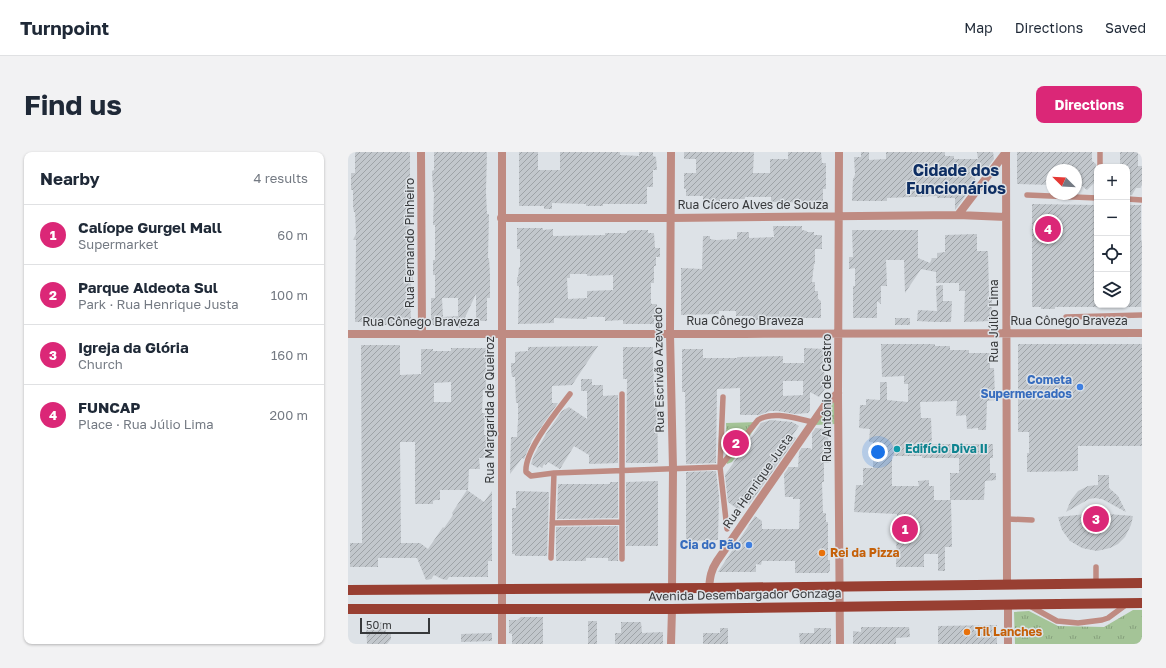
<!DOCTYPE html>
<meta charset="utf-8">
<style>
:root{--surface:#fff;--page:#f2f2f3;--text:#1f2937;--muted:#747a83;--line:#e0e1e3;--accent:#db2777}
body{margin:0;font-family:"Golos Text",sans-serif;background:var(--page);color:var(--text)}
.controls{position:absolute;right:12px;top:12px;display:grid;overflow:hidden;border-radius:8px;box-shadow:0 1px 3px #0004}
.controls button{width:36px;height:36px;display:grid;place-items:center;padding:0;border:0;border-bottom:1px solid var(--line);background:var(--surface);color:var(--text);font:20px sans-serif}
.compass{position:absolute;left:698px;top:12px;width:36px;height:36px;border-radius:50%;background:var(--surface);box-shadow:0 1px 3px #0004;rotate:294deg}
.scale{position:absolute;left:12px;bottom:10px;width:70px;box-sizing:border-box;padding-left:4px;border:2px solid #37393b;border-top:0;font-size:11px;line-height:14px;white-space:nowrap;color:#37393b;-webkit-text-stroke:3px #dde2e7;paint-order:stroke}
.you{position:absolute;left:530px;top:300px;width:14px;height:14px;margin:-10px;border:3px solid #fff;border-radius:50%;background:#1a73e8;box-shadow:0 0 0 6px #1a73e833}
.badge{display:grid;place-items:center;width:26px;height:26px;border-radius:50%;background:var(--accent);color:#fff;font-size:13px;font-weight:700}
.pin{position:absolute;translate:-50% -50%;border:2px solid #fff;box-shadow:0 1px 4px #0006}
.list{margin:0;padding:0;list-style:none}
h2{display:flex;justify-content:space-between;align-items:center;height:52px;margin:0;padding:0 16px;font-size:17px}
h2 small{font-size:13px;font-weight:400;color:var(--muted)}
.list li{display:grid;grid-template-columns:26px 1fr auto;gap:12px;align-items:center;box-sizing:border-box;height:60px;padding:0 16px;border-top:1px solid var(--line)}
.list b{display:block;font-size:15px;white-space:nowrap}
.list p{margin:0;font-size:13px;white-space:nowrap;color:var(--muted)}
.list em{font-size:13px;font-style:normal;color:var(--muted)}
.icon{flex:none;width:22px;height:22px;fill:none;stroke:currentColor;stroke-width:2;stroke-linecap:round;stroke-linejoin:round}
.map{position:relative;flex:none;width:794px;height:492px;overflow:hidden;border-radius:8px}
header{display:flex;align-items:center;gap:24px;box-sizing:border-box;height:56px;padding:0 20px;background:var(--surface);border-bottom:1px solid var(--line)}
header strong{font-size:19px}
nav{display:flex;gap:22px;margin-inline-start:auto;font-size:14px}
.intro{display:flex;align-items:center;justify-content:space-between;box-sizing:border-box;height:96px;padding:0 24px}
h1{margin:0;font-size:28px}
.button{padding:10px 18px;border-radius:8px;background:var(--accent);color:#fff;font-size:14px;font-weight:700}
main{display:flex;gap:24px;padding:0 24px}
aside{flex:1;background:var(--surface);border-radius:8px;box-shadow:0 1px 3px #0004}
.map>svg:first-child{display:block}
</style>
<header>
<strong>Turnpoint</strong>
<nav><a>Map</a><a>Directions</a><a>Saved</a></nav>
</header>
<div class="intro"><h1>Find us</h1><a class="button">Directions</a></div>
<main>
<aside>
<h2>Nearby<small>4 results</small></h2>
<ul class="list">
<li><span class="badge">1</span><div><b>Calíope Gurgel Mall</b><p>Supermarket</p></div><em>60 m</em></li>
<li><span class="badge">2</span><div><b>Parque Aldeota Sul</b><p>Park · Rua Henrique Justa</p></div><em>100 m</em></li>
<li><span class="badge">3</span><div><b>Igreja da Glória</b><p>Church</p></div><em>160 m</em></li>
<li><span class="badge">4</span><div><b>FUNCAP</b><p>Place · Rua Júlio Lima</p></div><em>200 m</em></li>
</ul>
</aside>
<div class="map">
<svg width="794" height="492" viewBox="0 0 794 492">
<defs>
<pattern id="park-tufts" width="24" height="20" patternUnits="userSpaceOnUse"><rect width="24" height="20" fill="#a4c497"/><path d="M3 7l-1-3M5 7V3M7 7l1-3M15 17l-1-3M17 17v-4M19 17l1-3" fill="none" stroke="#86a07c"/></pattern>
<pattern id="building-hatch" width="6" height="6" patternUnits="userSpaceOnUse"><rect width="6" height="6" fill="#c2c7cc"/><path d="M-1 1l2-2M0 6l6-6M5 7l2-2" fill="none" stroke="#9ea3a7"/></pattern>
</defs>
<rect width="100%" height="100%" fill="#dde2e7"/>
<path fill="url(#park-tufts)" d="M 488,247 L 488,272 L 466,273 L 480,255 Z
M 411,270 L 384,310 L 379,312 L 378,271 Z
M 785,458 L 794,458 L 794,492 L 667,492 L 666,460 L 681,459 L 710,474 L 756,475 Z"/>
<path fill="url(#building-hatch)" fill-rule="evenodd" d="M 8,0 L 62,0 L 62,26 L 60,26 L 60,48 L 62,48 L 61,104 L 63,104 L 63,120 L 65,120 L 65,128 L 63,128 L 63,137 L 62,137 L 63,173 L 30,173 L 30,170 L 7,170 L 8,88 L 5,88 L 8,82 L 7,60 L 6,60 L 5,54 L 5,38 L 3,38 L 3,21 L 7,21 L 7,1 Z
M 86,0 L 139,0 L 138,40 L 139,62 L 141,62 L 140,106 L 141,106 L 142,123 L 142,146 L 139,146 L 139,169 L 128,169 L 128,142 L 112,176 L 111,176 L 111,173 L 85,173 L 83,170 L 83,146 L 87,146 L 87,123 L 85,123 L 85,108 L 87,108 L 87,73 L 85,73 L 86,40 L 85,40 L 84,19 L 86,18 ZM 94,146 L 110,146 L 110,164 L 95,165 Z
M 171,0 L 190,0 L 190,18 L 212,18 L 212,0 L 272,0 L 272,3 L 291,4 L 291,0 L 305,0 L 305,4 L 308,5 L 309,18 L 305,18 L 305,35 L 299,35 L 299,52 L 255,52 L 255,54 L 238,54 L 238,52 L 204,51 L 204,57 L 196,57 L 196,54 L 171,54 Z
M 336,0 L 406,0 L 405,21 L 422,21 L 422,7 L 440,7 L 440,0 L 473,0 L 474,11 L 478,11 L 478,37 L 475,37 L 475,51 L 423,50 L 423,45 L 397,45 L 397,47 L 372,47 L 372,57 L 361,57 L 361,48 L 355,48 L 355,44 L 338,44 L 338,37 L 336,37 L 336,21 L 348,21 L 348,7 L 336,7 Z
M 513,0 L 521,0 L 521,8 L 538,7 L 538,0 L 597,0 L 597,4 L 606,4 L 606,7 L 630,7 L 629,0 L 645,0 L 646,7 L 636,19 L 627,19 L 627,30 L 624,35 L 607,58 L 607,46 L 589,46 L 589,44 L 539,46 L 539,49 L 504,49 L 505,26 L 506,26 L 507,22 L 506,5 L 513,5 Z
M 669,0 L 744,0 L 744,9 L 748,12 L 749,18 L 749,28 L 739,38 L 733,33 L 728,33 L 728,18 L 704,18 L 704,33 L 669,32 Z
M 772,0 L 790,0 L 790,14 L 794,14 L 794,33 L 792,36 L 788,36 L 784,43 L 779,43 L 779,15 L 772,15 Z
M 684,52 L 749,53 L 749,155 L 707,155 L 707,157 L 693,157 L 693,155 L 684,155 Z
M 779,53 L 793,53 L 793,88 L 794,90 L 793,155 L 779,155 Z
M 425,74 L 454,74 L 454,78 L 459,79 L 459,80 L 466,80 L 466,83 L 474,83 L 474,97 L 467,97 L 467,112 L 466,112 L 464,130 L 467,130 L 467,139 L 470,139 L 470,147 L 473,149 L 473,166 L 438,166 L 438,170 L 430,170 L 430,169 L 422,169 L 422,168 L 405,168 L 405,164 L 388,164 L 388,159 L 371,159 L 371,162 L 333,163 L 333,116 L 354,117 L 355,84 L 362,84 L 362,87 L 368,88 L 389,87 L 389,80 L 401,80 L 401,86 L 426,85 Z
M 169,76 L 195,76 L 195,78 L 205,77 L 205,84 L 257,83 L 257,81 L 279,81 L 279,79 L 284,78 L 300,78 L 300,81 L 306,81 L 307,96 L 312,96 L 312,105 L 308,105 L 308,114 L 306,114 L 306,131 L 303,131 L 303,151 L 304,152 L 309,152 L 309,168 L 306,168 L 306,172 L 275,172 L 275,168 L 257,169 L 257,165 L 239,165 L 239,167 L 206,166 L 206,171 L 170,172 L 171,134 L 169,134 L 169,125 L 170,125 L 171,115 L 172,115 L 172,97 L 169,97 ZM 222,122 L 239,122 L 239,124 L 265,123 L 265,138 L 239,139 L 239,146 L 220,147 L 219,126 L 222,126 Z
M 504,78 L 570,78 L 570,106 L 582,111 L 584,106 L 589,106 L 589,101 L 597,100 L 597,83 L 629,82 L 629,99 L 640,99 L 641,145 L 644,145 L 644,169 L 616,170 L 617,139 L 611,139 L 611,131 L 588,131 L 588,120 L 573,117 L 557,141 L 556,108 L 538,108 L 539,134 L 533,134 L 533,152 L 529,149 L 529,166 L 505,166 L 505,134 L 507,134 L 507,116 L 501,117 L 501,105 L 505,105 Z
M 595,133 L 595,149 L 604,149 L 603,170 L 587,170 L 569,169 L 570,158 L 589,159 L 588,134 Z
M 547,166 L 562,166 L 562,173 L 547,173 Z
M 533,192 L 587,192 L 587,194 L 602,194 L 602,198 L 621,198 L 621,201 L 642,201 L 642,216 L 646,216 L 647,248 L 639,249 L 638,278 L 630,278 L 630,276 L 619,277 L 618,263 L 608,264 L 609,249 L 572,250 L 573,266 L 583,266 L 584,292 L 645,292 L 645,306 L 642,306 L 642,321 L 648,321 L 648,328 L 637,329 L 636,348 L 603,348 L 604,395 L 597,395 L 597,419 L 590,419 L 590,402 L 576,402 L 576,415 L 548,415 L 549,362 L 506,360 L 508,333 L 515,333 L 515,316 L 525,316 L 525,290 L 521,290 L 522,277 L 511,276 L 512,253 L 518,253 L 518,247 L 532,248 L 532,230 L 539,230 L 539,248 L 560,250 L 560,232 L 556,232 L 556,224 L 534,225 ZM 544,304 L 574,304 L 574,306 L 611,306 L 611,321 L 602,321 L 602,348 L 586,348 L 586,334 L 581,334 L 581,328 L 570,329 L 571,334 L 544,334 Z
M 670,192 L 794,192 L 794,294 L 730,294 L 730,319 L 679,320 L 679,301 L 681,301 L 681,280 L 670,280 Z
M 13,193 L 52,193 L 52,223 L 73,222 L 73,197 L 85,197 L 85,199 L 103,199 L 103,196 L 139,196 L 138,238 L 135,238 L 134,261 L 137,261 L 136,283 L 138,283 L 138,306 L 131,306 L 132,317 L 121,317 L 120,338 L 92,338 L 92,348 L 87,348 L 85,349 L 85,352 L 67,352 L 67,290 L 52,290 L 53,391 L 72,391 L 80,397 L 95,375 L 96,376 L 105,363 L 104,361 L 119,338 L 136,350 L 144,339 L 144,409 L 140,409 L 140,425 L 101,425 L 99,428 L 94,427 L 86,423 L 83,427 L 78,428 L 69,406 L 30,406 L 30,415 L 2,415 L 2,391 L 14,391 ZM 103,230 L 103,250 L 86,250 L 86,231 Z
M 250,194 L 224,233 L 204,234 L 204,251 L 210,251 L 184,288 L 176,307 L 174,306 L 162,322 L 163,285 L 169,285 L 170,268 L 170,251 L 168,251 L 167,225 L 164,225 L 163,217 L 163,211 L 167,211 L 167,200 L 180,199 L 180,195 Z
M 275,195 L 305,195 L 306,243 L 309,243 L 310,311 L 278,311 L 279,227 L 275,227 Z
M 456,196 L 476,197 L 477,237 L 471,245 L 462,240 L 462,258 L 460,261 L 447,262 L 430,259 L 422,259 L 411,263 L 392,263 L 392,236 L 369,237 L 368,311 L 338,312 L 337,240 L 334,240 L 334,197 L 355,197 L 355,206 L 389,206 L 389,205 L 435,204 L 435,211 L 456,211 ZM 435,229 L 455,229 L 455,243 L 435,244 Z
M 233,227 L 244,227 L 244,233 L 255,233 L 255,244 L 270,243 L 270,311 L 241,312 L 241,303 L 226,294 L 212,317 L 200,310 L 198,313 L 196,312 L 194,316 L 191,314 L 190,316 L 183,312 L 186,303 L 198,282 L 214,259 L 221,255 L 239,267 L 239,239 L 233,239 Z
M 423,268 L 444,270 L 451,274 L 444,284 L 448,286 L 401,353 L 397,350 L 391,358 L 380,350 L 377,323 L 413,271 Z
M 468,276 L 478,277 L 480,280 L 481,311 L 476,311 L 476,330 L 474,330 L 475,361 L 478,361 L 478,370 L 480,370 L 480,408 L 482,408 L 482,418 L 480,421 L 447,421 L 447,409 L 414,409 L 413,413 L 408,412 L 408,420 L 370,420 L 407,364 L 414,369 L 414,377 L 451,377 L 452,347 L 445,347 L 445,345 L 437,345 L 436,322 L 441,315 L 450,315 L 451,300 L 454,296 L 462,296 L 464,298 L 464,281 Z
M 368,319 L 371,344 L 370,388 L 338,389 L 338,320 Z
M 750,323 L 761,323 L 761,336 L 770,344 L 778,360 L 754,347 L 747,346 L 741,347 L 718,360 L 723,348 L 730,339 L 740,334 L 750,333 Z
M 310,329 L 310,394 L 278,394 L 278,330 Z
M 262,330 L 270,330 L 270,366 L 209,367 L 210,332 L 262,332 Z
M 168,339 L 201,340 L 199,404 L 167,404 L 167,402 L 164,402 L 164,356 L 168,356 Z
M 748,361 L 785,364 L 783,373 L 777,385 L 770,392 L 762,396 L 749,399 L 734,396 L 722,389 L 714,378 L 710,365 Z
M 270,374 L 270,409 L 260,409 L 260,406 L 238,406 L 238,409 L 208,409 L 208,375 Z
M 173,465 L 195,465 L 195,492 L 164,492 L 164,482 L 161,481 L 161,468 L 169,468 Z
M 240,469 L 249,469 L 249,492 L 240,492 Z
M 18,470 L 38,470 L 38,481 L 43,480 L 43,487 L 39,492 L 19,492 Z
M 273,470 L 293,470 L 294,481 L 315,480 L 315,492 L 267,492 L 267,481 L 273,481 Z
M 649,473 L 649,492 L 590,492 L 590,474 Z
M 513,475 L 561,475 L 562,485 L 548,486 L 548,492 L 505,492 L 505,479 L 513,480 Z
M 372,476 L 380,476 L 380,492 L 355,492 L 355,481 L 372,481 Z
M 466,476 L 483,476 L 483,492 L 452,492 L 451,481 L 466,481 Z
M 144,481 L 144,489 L 113,490 L 113,482 Z"/>
<g fill="none" stroke-linecap="round" stroke-linejoin="round">
<path stroke="#bf8b82" stroke-width="5.5" d="M 752,0 L 752,15
M 679,43 L 749,46
M 779,47 L 794,48
M 718,165 L 794,163
M 222,242 C 209,259 176,299 178,320 L 183,324 L 206,321 L 372,315 L 375,245
M 274,242 L 274,407
M 659,367 L 684,368
M 204,371 L 274,370
M 379,377 L 372,315 L 410,268 C 425,258 449,267 465,270
M 203,406 L 206,321
M 748,431 L 748,415
M 682,454 L 709,469 L 730,471 L 754,468 L 760,466 L 779,452"/>
<path stroke="#bf8b82" stroke-width="8" d="M 73,0 L 74,182
M 154,0 L 154,492
M 323,0 L 322,182 L 325,317 L 324,436
M 491,0 L 490,241 L 492,492
M 658,0 L 659,433
M 610,63 L 658,0
M 153,66 L 323,66 L 610,63 L 658,65
M 0,182 C 265,182 529,182 794,181
M 361,436 C 362,425 363,418 369,409 L 477,253 L 490,241
M 660,452 L 660,492
M 323,492 L 324,457"/>
<path stroke="#983f32" stroke-width="10" d="M 0,438 L 361,436 L 794,431
M 0,457 L 324,457 L 794,451"/>
</g>
<g fill="#3f7fe0" stroke="#dde2e7" stroke-width="1.5">
<circle cx="732" cy="235" r="4"/>
<circle cx="401" cy="393" r="4"/>
</g>
<circle fill="#0f9aa8" stroke="#dde2e7" stroke-width="1.5" cx="549" cy="297" r="4"/>
<g fill="#e8710a" stroke="#dde2e7" stroke-width="1.5">
<circle cx="474" cy="401" r="4"/>
<circle cx="619" cy="480" r="4"/>
</g>
<g text-anchor="middle" stroke-width="3" stroke-linejoin="round" paint-order="stroke">
<g font-size="12" fill="#37393b" stroke="#dde2e7">
<text x="405" y="57">Rua Cícero Alves de Souza</text>
<text transform="translate(62 91) rotate(-90)" y="4">Rua Fernando Pinheiro</text>
<text x="397" y="173">Rua Cônego Braveza</text>
<text transform="translate(646 169) rotate(-90)" y="4">Rua Júlio Lima</text>
<text x="721" y="173">Rua Cônego Braveza</text>
<text x="73" y="174">Rua Cônego Braveza</text>
<text transform="translate(311 218) rotate(-91)" y="4">Rua Escrivão Azevedo</text>
<text transform="translate(479 246) rotate(-90)" y="4">Rua Antônio de Castro</text>
<text transform="translate(142 258) rotate(-90)" y="4">Rua Margarida de Queiroz</text>
<text transform="translate(410 329) rotate(-55)" y="4">Rua Henrique Justa</text>
<text transform="translate(397 443) rotate(-1)" y="4">Avenida Desembargador Gonzaga</text>
</g>
<g font-size="12" font-weight="bold" fill="#366cbe" stroke="#dde2e7" text-anchor="end">
<text x="724" y="232">Cometa<tspan x="724" dy="14">Supermercados</tspan></text>
<text x="393" y="397">Cia do Pão</text>
</g>
<g font-size="12" font-weight="bold" fill="#0d838f" stroke="#dde2e7" text-anchor="start">
<text x="557" y="301">Edifício Diva II</text>
</g>
<g font-size="12" font-weight="bold" fill="#c56008" stroke="#dde2e7" text-anchor="start">
<text x="482" y="405">Rei da Pizza</text>
<text x="627" y="484">Til Lanches</text>
</g>
<g font-size="16" font-weight="bold" fill="#0e2e63" stroke="#dde2e7">
<text x="608" y="24">Cidade dos<tspan x="608" dy="18">Funcionários</tspan></text>
</g>
</g>
</svg>
<div class="controls">
<button>+</button>
<button>−</button>
<button><svg class="icon" aria-label="locate" viewBox="0 0 24 24"><circle cx="12" cy="12" r="6"/><path d="M12 2v4M12 18v4M2 12h4M18 12h4"/></svg></button>
<button><svg class="icon" aria-label="layers" viewBox="0 0 24 24"><path d="M12 4l9 5-9 5-9-5zM3 14l9 5 9-5"/></svg></button>
</div>
<svg class="compass" viewBox="-18 -18 36 36"><path d="M0-13l5 13h-10z" fill="#e53935"/><path d="M0 13l5-13h-10z" fill="#747a83"/></svg>
<div class="scale">50 m</div>
<div class="you"></div>
<div class="pin badge" style="left:557px;top:377px">1</div>
<div class="pin badge" style="left:388px;top:291px">2</div>
<div class="pin badge" style="left:748px;top:367px">3</div>
<div class="pin badge" style="left:700px;top:77px">4</div>
</div>
</main>
